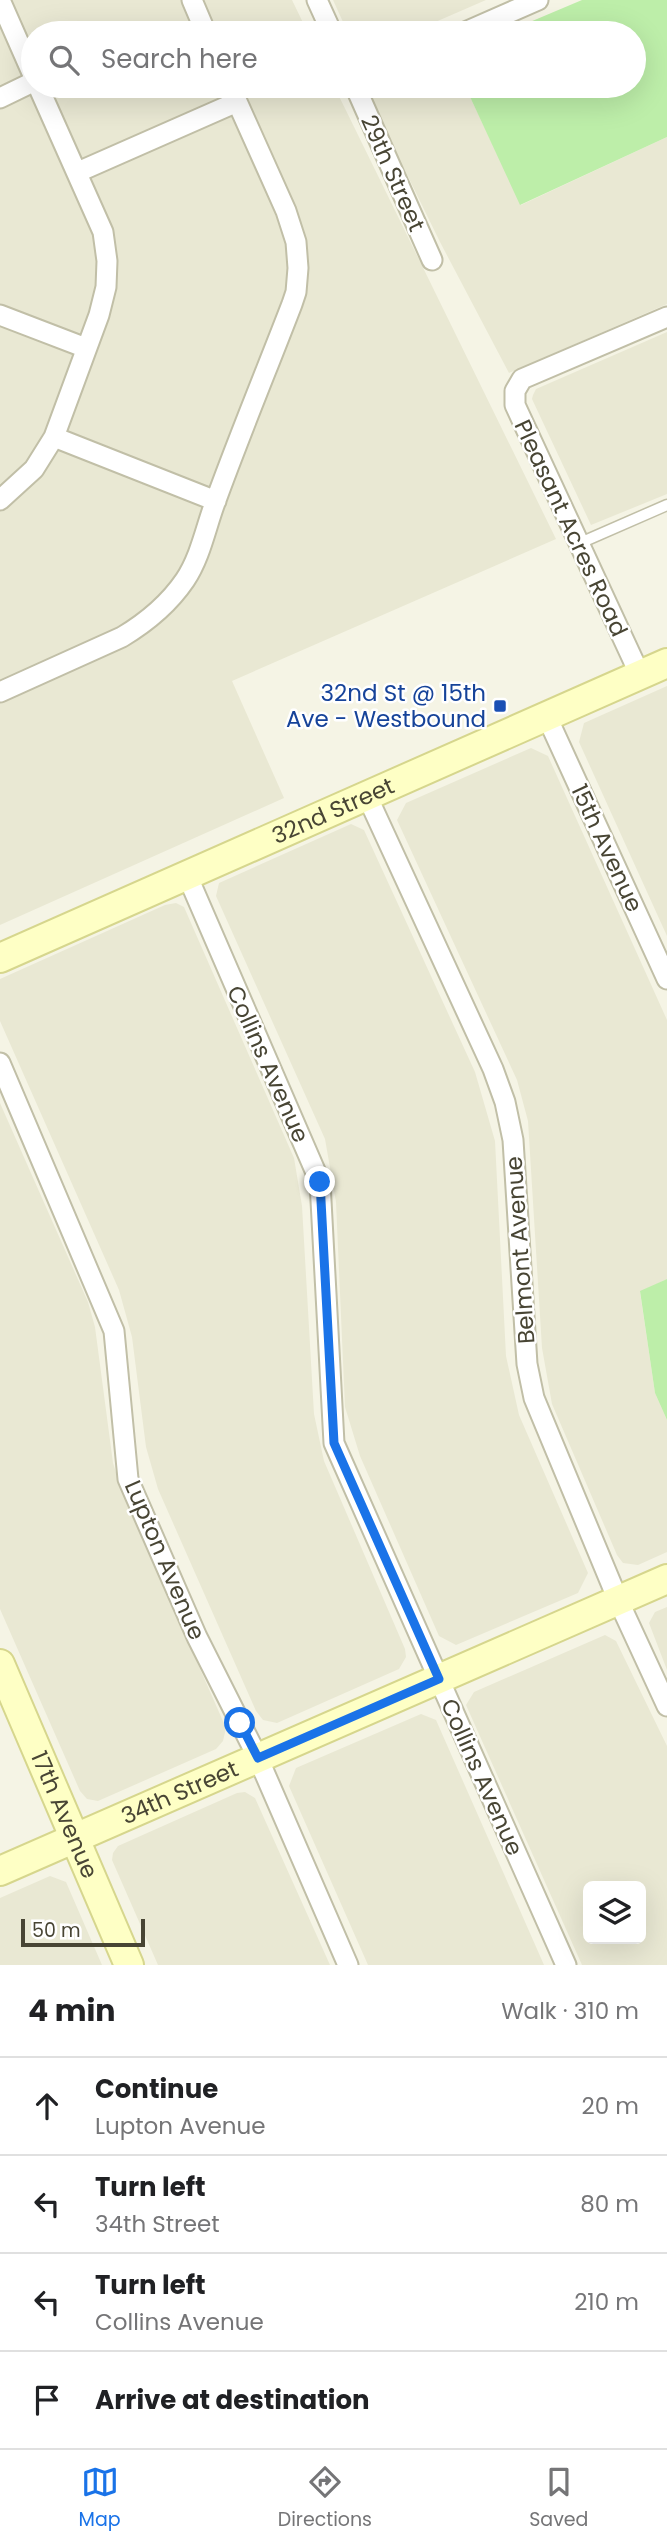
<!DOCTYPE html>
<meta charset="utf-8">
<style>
:root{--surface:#fff;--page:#f2f2f2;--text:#202124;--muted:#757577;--line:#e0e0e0;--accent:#1a73e8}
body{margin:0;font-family:Poppins,sans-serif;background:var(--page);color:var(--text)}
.controls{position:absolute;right:21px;bottom:21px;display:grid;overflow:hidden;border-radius:10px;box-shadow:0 7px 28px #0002}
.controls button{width:63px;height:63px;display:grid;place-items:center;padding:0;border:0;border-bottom:2px solid var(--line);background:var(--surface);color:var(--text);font:35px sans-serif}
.scale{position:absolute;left:21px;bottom:18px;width:124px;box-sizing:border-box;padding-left:7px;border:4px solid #484534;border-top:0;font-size:19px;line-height:24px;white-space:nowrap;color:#484534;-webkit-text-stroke:5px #fff;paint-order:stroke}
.stop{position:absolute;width:21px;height:21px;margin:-16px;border:5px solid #1a73e8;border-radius:50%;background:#fff}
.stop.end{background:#1a73e8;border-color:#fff;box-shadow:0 2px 7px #0008}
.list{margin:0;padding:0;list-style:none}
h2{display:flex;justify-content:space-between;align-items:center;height:91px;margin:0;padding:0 28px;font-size:30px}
h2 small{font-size:23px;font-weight:400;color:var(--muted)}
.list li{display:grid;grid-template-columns:46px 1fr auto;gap:21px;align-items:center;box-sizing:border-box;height:98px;padding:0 28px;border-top:2px solid var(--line)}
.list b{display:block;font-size:26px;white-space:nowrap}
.list p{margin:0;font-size:23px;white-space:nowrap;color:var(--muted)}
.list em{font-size:23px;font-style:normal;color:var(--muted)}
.icon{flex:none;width:38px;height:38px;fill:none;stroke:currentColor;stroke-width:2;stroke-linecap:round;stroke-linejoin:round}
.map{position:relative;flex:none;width:667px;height:1965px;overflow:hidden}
.search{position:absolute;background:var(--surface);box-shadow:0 7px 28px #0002;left:21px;right:21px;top:21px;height:77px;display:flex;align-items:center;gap:18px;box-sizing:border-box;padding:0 24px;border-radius:38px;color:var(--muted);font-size:26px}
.sheet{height:483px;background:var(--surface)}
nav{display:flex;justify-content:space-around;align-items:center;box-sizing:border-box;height:98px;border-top:2px solid var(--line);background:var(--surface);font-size:19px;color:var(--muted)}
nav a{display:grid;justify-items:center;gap:4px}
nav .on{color:var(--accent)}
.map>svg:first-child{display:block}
</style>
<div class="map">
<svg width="667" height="1965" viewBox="0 0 667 1965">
<rect width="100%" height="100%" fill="#f5f4e5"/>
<path fill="#e9e8d3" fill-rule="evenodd" d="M 0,0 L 292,0 L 308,33 L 33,33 L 33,86 L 334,86 L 556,539 L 232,681 L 284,798 L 0,925 Z
M 333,0 L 486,0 L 410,33 L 348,33 Z
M 386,86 L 465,86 L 521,205 L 667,137 L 667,304 L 509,373 L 440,242 L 371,101 L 374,91 Z
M 667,332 L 667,494 L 591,525 L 532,399 L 533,395 L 536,389 Z
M 667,686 L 667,936 L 579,742 L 584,723 Z
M 531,748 L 548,756 L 667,1020 L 667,1279 L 640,1292 L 655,1393 L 667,1420 L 667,1552 L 638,1565 L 623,1563 L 617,1555 L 552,1404 L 542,1348 L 528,1121 L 517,1080 L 397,820 L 406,803 Z
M 351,824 L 364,830 L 475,1072 L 495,1141 L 506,1356 L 519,1415 L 588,1573 L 578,1593 L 456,1645 L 439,1636 L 360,1456 L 345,1407 L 336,1202 L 325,1139 L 216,896 L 219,883 Z
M 176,903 L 184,907 L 294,1158 L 302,1206 L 314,1414 L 324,1461 L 405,1649 L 406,1657 L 399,1669 L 277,1723 L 263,1720 L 256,1711 L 158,1489 L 146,1447 L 132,1337 L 119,1290 L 0,1021 L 0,979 L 165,905 Z
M 0,1103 L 88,1302 L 95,1327 L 113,1463 L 122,1491 L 226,1728 L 223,1741 L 216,1749 L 98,1801 L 87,1799 L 80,1791 L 0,1609 Z
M 667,1607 L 667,1670 L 649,1623 L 655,1612 Z
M 605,1635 L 616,1641 L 667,1746 L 667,1965 L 582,1965 L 466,1705 L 474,1692 ZM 588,1886 L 641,1886 L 641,1939 L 588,1939 Z
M 421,1714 L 436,1720 L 544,1965 L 368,1965 L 289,1786 L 296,1768 Z
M 245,1792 L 255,1798 L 330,1965 L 158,1965 L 112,1860 L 113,1853 L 118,1846 L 237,1793 Z
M 50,1876 L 66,1882 L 102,1965 L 0,1965 L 0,1898 Z"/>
<path fill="#bdeea9" d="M 582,0 L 667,0 L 667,137 L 520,205 L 465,86 L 634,86 L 634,33 L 504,33 Z
M 667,1279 L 667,1420 L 655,1393 L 640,1291 Z"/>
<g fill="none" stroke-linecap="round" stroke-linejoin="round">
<g stroke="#c1bfa7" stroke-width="13">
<path id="lane" d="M 580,543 L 667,505"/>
</g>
<g stroke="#c1bfa7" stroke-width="23">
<path id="street" d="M 0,0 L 33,75
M 192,0 L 206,33
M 317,0 L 332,33
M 463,33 L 538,0
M 355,86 L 432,260
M 0,98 L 33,82
M 78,172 L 237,102
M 0,315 L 86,348
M 54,437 L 216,501
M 0,500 L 34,469 L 54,437 L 99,315 L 106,287 L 107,261 L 103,232 L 38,86
M 640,675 L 515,405 L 515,391 L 522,379 L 667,317
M 0,692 L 122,637 C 147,622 168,605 185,580 C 201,556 206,526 216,500 C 240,434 267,369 292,304 L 296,292 L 298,268 L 296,242 L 286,211 L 230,86
M 547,717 L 667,979
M 367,796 L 493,1069 L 505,1102 L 513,1140 L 527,1364 L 534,1398 L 618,1600 L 667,1706
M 187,875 L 320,1182 L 334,1443 L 566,1965
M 0,1063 L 114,1331 L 128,1479 L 197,1637 L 258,1758 L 348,1965"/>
</g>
<g stroke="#d6d68d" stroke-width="32">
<g id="secondary">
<path id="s1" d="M 0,958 L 667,663"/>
<path id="s2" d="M 0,1664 L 129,1965"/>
<path id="s3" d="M 0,1871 L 667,1579"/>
</g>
</g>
<use href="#lane" stroke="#fff" stroke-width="10"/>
<use href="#street" stroke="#fff" stroke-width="19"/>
<use href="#secondary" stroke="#feffc5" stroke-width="28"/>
</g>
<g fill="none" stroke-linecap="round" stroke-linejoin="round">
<path stroke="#1a73e8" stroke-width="9" d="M 240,1723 L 258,1758 L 439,1679 L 334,1443 L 320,1182"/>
</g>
<rect fill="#1a4fb4" stroke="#fff" stroke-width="2.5" x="493" y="699" width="14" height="14" rx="3.5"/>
<g text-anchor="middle" stroke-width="5" stroke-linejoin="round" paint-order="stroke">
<g font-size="23" fill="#484534" stroke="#fff">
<text transform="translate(393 173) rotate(66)" y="8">29th Street</text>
<text transform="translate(571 528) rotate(65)" y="8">Pleasant Acres Road</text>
<text dy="8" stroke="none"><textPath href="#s1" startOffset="364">32nd Street</textPath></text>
<text transform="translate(607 848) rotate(65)" y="8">15th Avenue</text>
<text transform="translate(268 1064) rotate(66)" y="8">Collins Avenue</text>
<text transform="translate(520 1250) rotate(-94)" y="8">Belmont Avenue</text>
<text transform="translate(165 1560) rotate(67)" y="8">Lupton Avenue</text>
<text transform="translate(482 1777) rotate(66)" y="8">Collins Avenue</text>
<text dy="8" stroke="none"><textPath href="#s3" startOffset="196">34th Street</textPath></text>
<text dy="8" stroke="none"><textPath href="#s2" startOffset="164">17th Avenue</textPath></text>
</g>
<g font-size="23" fill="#164399" stroke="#fff" text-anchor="end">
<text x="486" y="701">32nd St @ 15th<tspan x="486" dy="26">Ave - Westbound</tspan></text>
</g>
</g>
</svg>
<div class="controls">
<button><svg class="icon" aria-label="layers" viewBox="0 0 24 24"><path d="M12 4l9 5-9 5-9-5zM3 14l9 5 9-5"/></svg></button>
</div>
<div class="scale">50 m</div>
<div class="stop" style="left:240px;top:1723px"></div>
<div class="stop end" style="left:320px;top:1182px"></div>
<div class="search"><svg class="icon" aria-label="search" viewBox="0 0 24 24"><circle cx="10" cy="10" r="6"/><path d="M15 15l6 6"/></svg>Search here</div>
</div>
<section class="sheet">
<h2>4 min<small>Walk · 310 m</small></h2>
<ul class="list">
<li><svg class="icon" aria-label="ahead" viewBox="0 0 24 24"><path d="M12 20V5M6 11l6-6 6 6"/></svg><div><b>Continue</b><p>Lupton Avenue</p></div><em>20 m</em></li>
<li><svg class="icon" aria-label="left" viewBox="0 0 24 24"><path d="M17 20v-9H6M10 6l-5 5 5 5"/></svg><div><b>Turn left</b><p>34th Street</p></div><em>80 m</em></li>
<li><svg class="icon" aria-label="left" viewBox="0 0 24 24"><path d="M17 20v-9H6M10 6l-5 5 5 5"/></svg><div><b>Turn left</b><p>Collins Avenue</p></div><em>210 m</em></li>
<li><svg class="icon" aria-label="arrive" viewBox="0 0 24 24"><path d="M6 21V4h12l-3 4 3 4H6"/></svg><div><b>Arrive at destination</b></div></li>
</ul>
</section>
<nav>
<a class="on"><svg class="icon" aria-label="map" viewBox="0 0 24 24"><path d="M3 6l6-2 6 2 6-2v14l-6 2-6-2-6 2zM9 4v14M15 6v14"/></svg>Map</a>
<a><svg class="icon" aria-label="directions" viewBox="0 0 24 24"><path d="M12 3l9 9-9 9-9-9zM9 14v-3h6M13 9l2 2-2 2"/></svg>Directions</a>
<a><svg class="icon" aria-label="saved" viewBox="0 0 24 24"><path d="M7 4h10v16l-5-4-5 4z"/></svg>Saved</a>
</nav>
